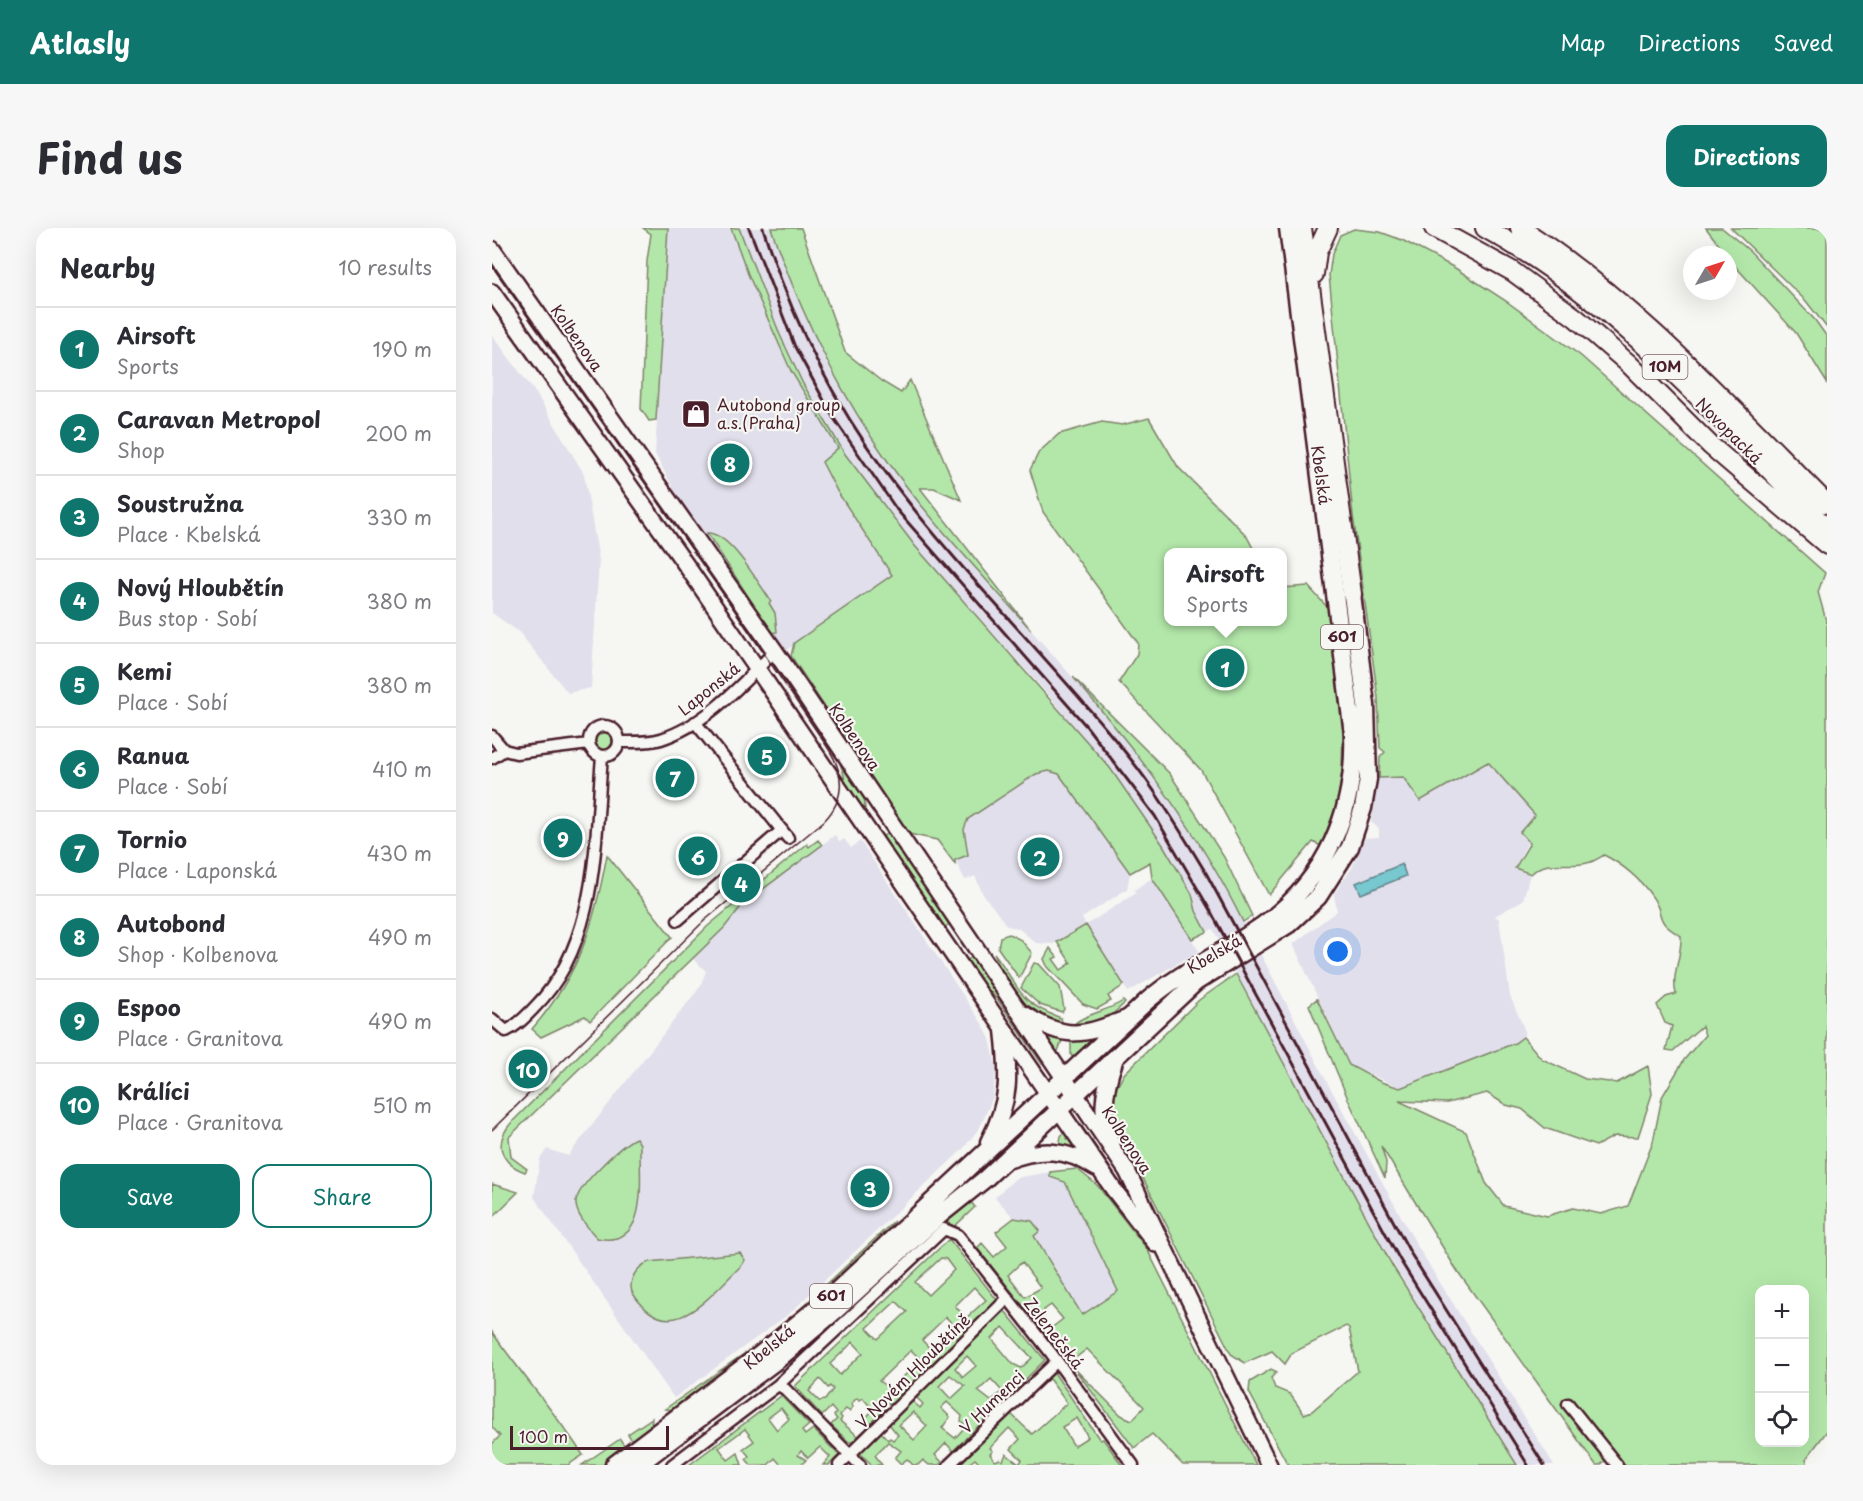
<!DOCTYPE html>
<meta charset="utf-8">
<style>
:root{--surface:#fff;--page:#f7f7f7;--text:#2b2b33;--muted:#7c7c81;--line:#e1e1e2;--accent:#0f766e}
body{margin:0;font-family:"Playpen Sans",sans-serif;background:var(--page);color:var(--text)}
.controls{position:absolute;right:18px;bottom:18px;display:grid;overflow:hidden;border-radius:12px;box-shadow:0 6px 24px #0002}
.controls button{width:54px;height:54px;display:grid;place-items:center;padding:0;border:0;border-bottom:2px solid var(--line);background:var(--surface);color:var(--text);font:30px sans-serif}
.compass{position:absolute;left:1191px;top:18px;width:54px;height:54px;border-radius:50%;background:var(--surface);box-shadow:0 6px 24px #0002;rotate:51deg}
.scale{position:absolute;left:18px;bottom:15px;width:159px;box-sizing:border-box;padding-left:6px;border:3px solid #4a1f2b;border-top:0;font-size:16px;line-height:21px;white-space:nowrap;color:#4a1f2b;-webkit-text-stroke:4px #f6f6f2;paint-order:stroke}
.you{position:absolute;left:846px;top:724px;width:21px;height:21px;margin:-15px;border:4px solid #fff;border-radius:50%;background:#1a73e8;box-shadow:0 0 0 9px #1a73e833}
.badge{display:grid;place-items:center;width:39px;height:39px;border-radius:50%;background:var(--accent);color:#fff;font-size:20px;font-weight:700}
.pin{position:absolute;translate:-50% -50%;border:3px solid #fff;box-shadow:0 2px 6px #0006}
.popup{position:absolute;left:672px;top:320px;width:123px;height:78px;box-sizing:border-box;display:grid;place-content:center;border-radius:12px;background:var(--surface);filter:drop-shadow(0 2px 4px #0005);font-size:20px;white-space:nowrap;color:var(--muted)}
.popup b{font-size:22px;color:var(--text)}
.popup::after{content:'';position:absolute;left:50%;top:100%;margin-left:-12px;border:12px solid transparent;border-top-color:var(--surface)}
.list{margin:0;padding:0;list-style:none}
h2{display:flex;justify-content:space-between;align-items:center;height:78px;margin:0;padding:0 24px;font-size:26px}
h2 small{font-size:20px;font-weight:400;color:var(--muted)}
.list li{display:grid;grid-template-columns:39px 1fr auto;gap:18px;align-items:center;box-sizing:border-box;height:84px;padding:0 24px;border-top:2px solid var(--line)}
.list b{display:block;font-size:22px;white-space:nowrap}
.list p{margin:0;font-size:20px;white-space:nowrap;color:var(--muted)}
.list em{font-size:20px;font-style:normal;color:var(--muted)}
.actions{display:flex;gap:12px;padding:18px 24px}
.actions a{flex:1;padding:14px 0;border:2px solid var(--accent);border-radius:18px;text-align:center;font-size:21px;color:var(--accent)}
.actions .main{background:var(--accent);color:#fff}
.icon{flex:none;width:33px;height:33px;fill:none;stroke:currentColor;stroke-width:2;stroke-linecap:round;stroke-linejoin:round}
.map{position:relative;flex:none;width:1335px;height:1237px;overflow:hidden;border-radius:18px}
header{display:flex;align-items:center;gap:36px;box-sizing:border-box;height:84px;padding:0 30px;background:var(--accent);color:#fff}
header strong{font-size:28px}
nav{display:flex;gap:33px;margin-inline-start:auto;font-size:21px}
.intro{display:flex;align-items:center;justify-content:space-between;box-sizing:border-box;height:144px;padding:0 36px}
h1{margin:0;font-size:42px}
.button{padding:15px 27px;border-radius:18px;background:var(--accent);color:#fff;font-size:21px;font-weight:700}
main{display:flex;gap:36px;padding:0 36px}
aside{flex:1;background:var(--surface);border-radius:18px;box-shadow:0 6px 24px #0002}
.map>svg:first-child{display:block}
</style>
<header>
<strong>Atlasly</strong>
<nav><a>Map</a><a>Directions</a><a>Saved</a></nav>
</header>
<div class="intro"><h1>Find us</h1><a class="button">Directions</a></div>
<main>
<aside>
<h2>Nearby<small>10 results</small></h2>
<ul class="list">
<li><span class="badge">1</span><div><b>Airsoft</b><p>Sports</p></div><em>190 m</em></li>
<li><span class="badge">2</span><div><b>Caravan Metropol</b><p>Shop</p></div><em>200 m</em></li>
<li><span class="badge">3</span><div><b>Soustružna</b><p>Place · Kbelská</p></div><em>330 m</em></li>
<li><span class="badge">4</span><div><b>Nový Hloubětín</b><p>Bus stop · Sobí</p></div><em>380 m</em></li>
<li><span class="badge">5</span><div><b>Kemi</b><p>Place · Sobí</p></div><em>380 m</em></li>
<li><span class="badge">6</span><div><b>Ranua</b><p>Place · Sobí</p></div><em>410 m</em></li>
<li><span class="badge">7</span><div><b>Tornio</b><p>Place · Laponská</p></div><em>430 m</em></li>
<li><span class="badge">8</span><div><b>Autobond</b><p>Shop · Kolbenova</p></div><em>490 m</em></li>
<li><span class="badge">9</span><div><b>Espoo</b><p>Place · Granitova</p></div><em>490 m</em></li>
<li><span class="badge">10</span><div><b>Králíci</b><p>Place · Granitova</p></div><em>510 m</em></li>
</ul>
<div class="actions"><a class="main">Save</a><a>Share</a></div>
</aside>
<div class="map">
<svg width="1335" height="1237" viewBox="0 0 1335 1237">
<rect width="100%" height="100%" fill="#f6f6f2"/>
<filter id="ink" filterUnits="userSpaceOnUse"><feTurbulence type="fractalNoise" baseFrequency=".0167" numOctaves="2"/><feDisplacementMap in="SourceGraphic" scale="12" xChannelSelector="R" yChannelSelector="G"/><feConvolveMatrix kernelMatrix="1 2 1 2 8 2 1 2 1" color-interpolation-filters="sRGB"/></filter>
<g filter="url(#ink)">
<path fill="#e1dfeb" d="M 176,0 L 239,0 L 256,46 L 299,143 L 347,221 L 330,234 L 345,263 L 400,347 L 292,424 L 201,297 L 163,226 Z
M 247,0 L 279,0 L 304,67 L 338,141 L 398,237 L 447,298 L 612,485 L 662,548 L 698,601 L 737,665 L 835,854 L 927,1021 L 1062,1237 L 1025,1237 L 959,1132 L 874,990 L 721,701 L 715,704 L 704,683 L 700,666 L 637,566 L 558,469 L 423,318 L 353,226 L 311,156 L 288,107 Z
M 0,107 L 45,167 L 92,246 L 107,332 L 99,460 L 76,465 L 27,404 L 0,385 Z
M 996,533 L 1043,587 L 1037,612 L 1023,639 L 1038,646 L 1031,672 L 1003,688 L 1007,691 L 1018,768 L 1033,803 L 1031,809 L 1023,815 L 909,860 L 857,837 L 801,716 L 845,683 L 842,666 L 860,640 L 873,610 L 887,609 L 887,601 L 879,594 L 887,550 L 911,548 L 928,573 Z
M 557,543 L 567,546 L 638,645 L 635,661 L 590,690 L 594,697 L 644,665 L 642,662 L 660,650 L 707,723 L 636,764 L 594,697 L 562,716 L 544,715 L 526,700 L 515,698 L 491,666 L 483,648 L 473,652 L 463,632 L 476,627 L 471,601 L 476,591 L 544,546 Z
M 343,607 L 348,614 L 352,611 L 359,620 L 368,613 L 491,797 L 498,811 L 504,838 L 501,869 L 488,899 L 471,921 L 298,1085 L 182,1170 L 42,969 L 48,931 L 55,921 L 76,928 L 208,759 L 214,743 L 200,730 L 232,700 L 251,676 Z
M 558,944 L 559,950 L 573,954 L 626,1063 L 590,1087 L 542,1008 L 547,1003 L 540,993 L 522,990 L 503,969 L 524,950 Z"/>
<path fill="#b3e7a9" stroke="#7e836a" stroke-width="1.5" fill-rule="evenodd" d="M 151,0 L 176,0 L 164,192 L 157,193 L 149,181 L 150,157 L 155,33 L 159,6 Z
M 239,0 L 247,0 L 288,107 L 311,156 L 353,226 L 423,318 L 618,540 L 671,617 L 700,666 L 704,683 L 715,704 L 700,711 L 660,650 L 658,634 L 638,645 L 567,546 L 557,543 L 544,546 L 476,591 L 472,601 L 476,627 L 463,632 L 463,636 L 445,612 L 417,606 L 299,428 L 302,415 L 400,347 L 345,263 L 330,234 L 346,220 L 299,143 L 256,46 Z
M 279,0 L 309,0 L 353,124 L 389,153 L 409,165 L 418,152 L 469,272 L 442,260 L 428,260 L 539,402 C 491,347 439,294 397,235 C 346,163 308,84 279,0 Z
M 1214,0 L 1230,0 L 1258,23 L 1323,92 L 1335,109 L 1335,155 L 1304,105 L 1244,39 Z
M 1239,0 L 1335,0 L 1335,100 L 1314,73 Z
M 862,1 L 888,4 L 910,12 L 963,40 L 1014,73 L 1089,128 L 1333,345 L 1326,364 L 1335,396 L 1335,1203 L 1314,1231 L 1316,1237 L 1128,1237 L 1118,1229 L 1108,1237 L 1104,1237 L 964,1041 L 889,918 L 894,934 L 893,950 L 856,871 L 817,777 L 825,771 L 857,837 L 889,854 L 908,860 L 1023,815 L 1031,809 L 1050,831 L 1093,851 L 1125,855 L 1156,838 L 1160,866 L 1146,909 L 1123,908 L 1104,918 L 1053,900 L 1030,881 L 1014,877 L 995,865 L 955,875 L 907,873 L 974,904 L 994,955 L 1012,978 L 1055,988 L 1081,980 L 1109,986 L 1136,978 L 1161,914 L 1170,869 L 1192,832 L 1213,807 L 1210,798 L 1181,823 L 1174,822 L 1180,798 L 1173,795 L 1165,777 L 1174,769 L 1184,766 C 1179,746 1190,729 1189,708 C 1159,691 1175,688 1159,667 C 1148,651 1130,636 1112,627 C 1107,630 1101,634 1095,635 C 1076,640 1055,630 1039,646 L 1023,640 L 1038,615 L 1028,604 L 1043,587 L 996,534 L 928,573 L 911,549 L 887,550 L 888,529 L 893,524 L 888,520 L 886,470 L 861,287 L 837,47 L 840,26 L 848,7 ZM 1268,1062 L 1312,1062 L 1312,1214 L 1268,1214 Z
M 657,190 L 686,239 L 754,307 L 763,324 L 676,324 L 676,394 L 790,394 L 790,360 L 816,358 L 836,380 L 851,502 L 850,541 L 846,573 L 829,618 L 821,614 L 777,667 L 709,542 L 627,454 L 645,426 L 646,415 L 551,284 L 538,242 L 547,224 L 567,206 L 610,194 L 630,197 Z
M 215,305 C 238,304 266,355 279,373 L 277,375 L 283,385 L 285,404 L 280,405 Z
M 581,449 L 678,546 L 732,629 L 760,688 L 751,694 C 707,604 646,524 581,449 Z
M102 513a9 9 0 1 1 18 0a9 9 0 1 1-18 0Z
M 345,527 L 372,566 L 373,580 L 368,583 L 353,559 L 352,547 Z
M 397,604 L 459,695 L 449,702 L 387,611 Z
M 326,612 L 330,617 L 251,676 L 232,700 L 17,909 L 19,929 L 35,941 L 33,944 C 8,935 1,915 20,894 L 216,698 L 315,616 L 317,619 Z
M 115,627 L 180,709 L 98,793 L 93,788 L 49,809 L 40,801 C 88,746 102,697 115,627 Z
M 594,697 L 632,757 L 616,768 L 619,773 L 605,781 L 591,776 L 555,738 L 552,731 L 558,720 L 565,729 L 561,731 L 569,742 L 579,735 L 565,714 Z
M 517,706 L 529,712 L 540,725 L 527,750 L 506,720 L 508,709 Z
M 502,725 C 528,758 523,774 569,790 L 572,802 C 537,782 516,765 502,725 Z
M 481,728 L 554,834 L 550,836 L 506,772 L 477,740 L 473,734 Z
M 542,735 L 547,736 L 568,759 L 572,781 L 570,784 L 548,777 L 529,760 Z
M 744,746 L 900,1037 L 1025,1237 L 796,1237 L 757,1164 L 758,1154 L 779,1141 L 785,1144 L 779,1150 L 783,1160 L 798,1166 L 812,1186 L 820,1183 L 866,1143 L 857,1100 L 854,1098 L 800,1125 L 793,1136 L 780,1123 L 753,1135 L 739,1126 L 643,934 L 620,881 L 625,859 L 632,846 L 707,772 Z
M 631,773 L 633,775 L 614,792 L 580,799 C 587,787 617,783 631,773 Z
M 553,806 L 571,810 L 565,826 L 553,809 Z
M 599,810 L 599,814 L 582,831 L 579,827 L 579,811 Z
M 587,894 L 619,941 L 621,947 L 583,897 Z
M 572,904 L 584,921 L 583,922 L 567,919 L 569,908 Z
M 144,910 L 148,916 C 147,950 159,1022 105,1010 C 97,1001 83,986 84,974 C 85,958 130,916 144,910 Z
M 585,941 L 605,957 L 655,1021 L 764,1237 L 691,1237 L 660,1206 L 642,1220 L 582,1140 L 629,1187 L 640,1192 L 652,1179 L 595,1121 L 577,1135 L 485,1020 L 490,1015 L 502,1029 L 515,1018 L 504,1004 L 522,990 L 540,993 L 548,1003 L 542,1008 L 590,1087 L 626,1063 L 573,954 L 558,949 L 558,944 ZM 530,1034 L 549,1060 L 533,1069 L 516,1047 ZM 559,1077 L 571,1091 L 558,1101 L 550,1090 L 554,1086 L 552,1082 Z
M 0,956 L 26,964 L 0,990 Z
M 478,973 L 483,979 L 462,999 L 453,994 Z
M 402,993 L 390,1011 L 275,1112 L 181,1182 L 173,1181 L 286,1102 Z
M 457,1011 L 505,1072 L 398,1177 L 391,1171 L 388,1174 L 394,1181 L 361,1214 L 357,1214 L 339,1197 L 345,1191 L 342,1188 L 344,1185 L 339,1179 L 330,1188 L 303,1158 ZM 449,1030 L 454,1031 L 462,1042 L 436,1067 L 423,1054 ZM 482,1059 L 494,1072 L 474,1090 L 463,1078 ZM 404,1073 L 415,1084 L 386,1111 L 375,1100 ZM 454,1089 L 465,1101 L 441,1124 L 430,1112 ZM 361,1114 L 371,1125 L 348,1147 L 338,1136 ZM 419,1122 L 428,1131 L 425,1136 L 398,1161 L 387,1153 ZM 328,1151 L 336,1160 L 338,1158 L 341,1161 L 333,1172 L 327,1173 L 317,1163 ZM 365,1170 L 368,1172 L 371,1170 L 381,1182 L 371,1193 L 376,1199 L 366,1208 L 348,1193 L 350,1190 L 348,1187 L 354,1181 L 357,1183 L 361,1179 L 359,1176 Z
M 248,1025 L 253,1032 L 250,1037 C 216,1069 178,1124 140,1064 C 136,1051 145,1039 157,1034 Z
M 513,1083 L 553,1132 L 461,1223 L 454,1215 L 443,1227 L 450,1234 L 447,1237 L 437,1237 L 431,1232 L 426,1237 L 421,1237 L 415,1231 L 409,1236 L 403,1230 L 409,1223 L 396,1214 L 383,1227 L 390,1237 L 380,1237 L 368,1225 L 389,1204 L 396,1212 L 398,1210 L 401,1212 L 406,1207 L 397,1196 L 420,1173 L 428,1180 L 431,1176 L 424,1169 ZM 511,1099 L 540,1130 L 529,1140 L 521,1136 L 500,1111 ZM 475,1128 L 484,1138 L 471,1149 L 463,1140 ZM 458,1147 L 473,1158 L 459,1171 L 447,1158 ZM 499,1151 L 510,1163 L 499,1173 L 486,1163 ZM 455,1174 L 470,1188 L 469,1193 L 474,1198 L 463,1210 L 450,1200 L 458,1189 L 449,1180 ZM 421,1184 L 435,1198 L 422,1212 L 407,1197 Z
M 0,1104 C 29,1146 63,1184 91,1227 L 76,1237 L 0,1237 L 0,1216 L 8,1208 L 0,1199 Z
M 561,1143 L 608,1212 L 611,1211 L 630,1237 L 489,1237 L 483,1231 L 475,1237 L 465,1237 L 518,1185 L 540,1206 L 575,1175 L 555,1148 ZM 585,1190 L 596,1209 L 582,1218 L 570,1199 ZM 517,1200 L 528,1211 L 519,1221 L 530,1232 L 527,1236 L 514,1226 L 511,1233 L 508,1231 L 503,1233 L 498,1226 L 501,1223 L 498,1220 Z
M 289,1168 L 317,1197 L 310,1203 L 313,1207 L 321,1201 L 347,1227 L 337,1237 L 331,1237 L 338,1229 L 328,1219 L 316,1230 L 309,1223 L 306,1227 L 314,1232 L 309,1237 L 289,1237 L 283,1230 L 276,1237 L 259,1237 L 254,1231 L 257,1228 L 251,1221 L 262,1213 L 253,1201 L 227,1220 L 236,1232 L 246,1225 L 250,1237 L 197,1237 ZM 289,1180 L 297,1191 L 285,1202 L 276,1190 Z
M 160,1190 L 159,1199 L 141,1214 L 136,1206 Z
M 128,1211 L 134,1220 L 111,1237 L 90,1237 Z"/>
<path fill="#77c8cf" stroke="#65848d" stroke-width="1.5" d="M 910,636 L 914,648 L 869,666 L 864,655 Z"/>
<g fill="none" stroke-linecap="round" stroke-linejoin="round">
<g stroke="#4a1f2b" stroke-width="15">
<path id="minor" d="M 203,494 L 296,610
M97 513a15 15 0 1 1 30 0a15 15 0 1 1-30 0Z
M 0,508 L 12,522 L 24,525 L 97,516
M 127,514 C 141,514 156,515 169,511 C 214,497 251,455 283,423
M 0,530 L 12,522
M 186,692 L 290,602
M 0,791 L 14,803
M 14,803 C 25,798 33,789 42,780 C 107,716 103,612 110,528
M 286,1157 L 293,1161 L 368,1237
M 1076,1176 L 1125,1237
M 180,1237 L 286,1157 L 452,1001 L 466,1007 L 559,1125 L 641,1237
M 347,1237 L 516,1070
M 457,1237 L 565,1133"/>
</g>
<g stroke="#4a1f2b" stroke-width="20">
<path id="secondary" d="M 0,21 L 283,423 L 635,943 L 777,1237
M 0,64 L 194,337 L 622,962 L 664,1016
M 532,786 C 574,814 592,807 636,790
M 514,933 C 547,920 574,920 604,940"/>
</g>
<g stroke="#4a1f2b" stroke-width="21">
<path id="primary" d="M 497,914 C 519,873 517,846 512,802
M 621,922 C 608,889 611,865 622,833
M 122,1237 L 269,1126 L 338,1069 L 655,773 C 691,742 733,724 771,697 C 834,652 864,583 861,506 L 796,0
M 146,1237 L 289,1129 L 343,1083 L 448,987 L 493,951 L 704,754 L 797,696 L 826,669 L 858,619 L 871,580 L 876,551 L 874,477 L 860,366"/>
</g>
<g stroke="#4a1f2b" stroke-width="22">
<path id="trunk" d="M 810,0 L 860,366
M 942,0 L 1020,43 L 1084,90 L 1137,136 L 1219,218 L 1335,317
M 993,0 C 1127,73 1229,194 1335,301
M 1028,0 C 1144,75 1238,179 1335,276
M 822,46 L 825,24 L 836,0"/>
</g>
<use href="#minor" stroke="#f6f6f2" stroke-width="10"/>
<use href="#secondary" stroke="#f6f6f2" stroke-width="15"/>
<use href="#primary" stroke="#f6f6f2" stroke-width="16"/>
<use href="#trunk" stroke="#f6f6f2" stroke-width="18"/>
<path stroke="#4a1f2b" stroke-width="1.5" d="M 0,38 L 241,380 L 334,517 C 352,543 355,569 332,593 L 212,693 L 0,902"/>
<path stroke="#4a1f2b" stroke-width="3" d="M 257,0 L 303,119 L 341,189 L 405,282 L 595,499 L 663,588 L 718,682 L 908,1032 L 1036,1237
M 271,0 C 298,86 338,169 392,242 C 465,342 556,428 633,524 C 664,562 689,604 714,645 L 919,1026 L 1052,1237"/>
</g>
</g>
<defs>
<g id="shop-square" transform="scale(1.5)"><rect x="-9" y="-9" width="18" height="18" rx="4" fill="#4a1f2b" stroke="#f6f6f2"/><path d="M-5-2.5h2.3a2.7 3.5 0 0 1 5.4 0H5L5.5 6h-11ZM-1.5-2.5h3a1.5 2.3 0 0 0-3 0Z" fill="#fff"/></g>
</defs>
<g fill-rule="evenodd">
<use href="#shop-square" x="204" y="186"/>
</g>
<g text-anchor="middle" stroke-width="4.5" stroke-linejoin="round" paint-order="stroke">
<g fill="#f6f6f2" stroke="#7e6067" stroke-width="1.5">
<rect x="1150.5" y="127" width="45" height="24" rx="4.5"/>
<rect x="829" y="397" width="42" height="24" rx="4.5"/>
<rect x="318" y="1056" width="42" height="24" rx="4.5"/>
</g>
<g font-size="15" font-weight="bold" fill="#4a1f2b">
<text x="1173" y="144">10M</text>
<text x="850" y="414">601</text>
<text x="339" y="1073">601</text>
</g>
<g font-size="16" fill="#4a1f2b" stroke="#f6f6f2">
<text transform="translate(85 110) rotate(55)" y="6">Kolbenova</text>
<text transform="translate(1237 203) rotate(45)" y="6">Novopacká</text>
<text transform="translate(829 247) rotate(82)" y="6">Kbelská</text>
<text transform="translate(217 461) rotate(-39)" y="6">Laponská</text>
<text transform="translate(363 509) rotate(56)" y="6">Kolbenova</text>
<text transform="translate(722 726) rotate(-31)" y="6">Kbelská</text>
<text transform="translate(635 912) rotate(57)" y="6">Kolbenova</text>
<text transform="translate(562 1105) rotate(52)" y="6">Zelenečská</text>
<text transform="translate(277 1119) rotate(-39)" y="6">Kbelská</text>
<text transform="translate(421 1143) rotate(-45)" y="6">V Novém Hloubětíně</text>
<text transform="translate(500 1174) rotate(-44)" y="6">V Humenci</text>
</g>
<g font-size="16" fill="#4a1f2b" stroke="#f6f6f2" text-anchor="start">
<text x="225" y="183">Autobond group<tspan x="225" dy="18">a.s.(Praha)</tspan></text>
</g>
</g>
</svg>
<div class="controls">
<button>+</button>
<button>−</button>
<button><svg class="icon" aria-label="locate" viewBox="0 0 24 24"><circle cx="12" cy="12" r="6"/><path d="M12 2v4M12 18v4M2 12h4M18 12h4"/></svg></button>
</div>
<svg class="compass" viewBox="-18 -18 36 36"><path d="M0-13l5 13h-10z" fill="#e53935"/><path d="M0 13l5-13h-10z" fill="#7c7c81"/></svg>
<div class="scale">100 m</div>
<div class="you"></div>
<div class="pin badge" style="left:733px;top:440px">1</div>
<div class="popup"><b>Airsoft</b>Sports</div>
<div class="pin badge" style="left:548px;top:629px">2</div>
<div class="pin badge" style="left:378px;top:960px">3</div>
<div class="pin badge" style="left:249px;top:655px">4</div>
<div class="pin badge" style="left:275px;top:528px">5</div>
<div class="pin badge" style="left:206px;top:628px">6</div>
<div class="pin badge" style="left:183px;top:550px">7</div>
<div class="pin badge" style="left:238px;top:235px">8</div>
<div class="pin badge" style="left:71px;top:610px">9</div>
<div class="pin badge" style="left:36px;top:841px">10</div>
</div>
</main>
